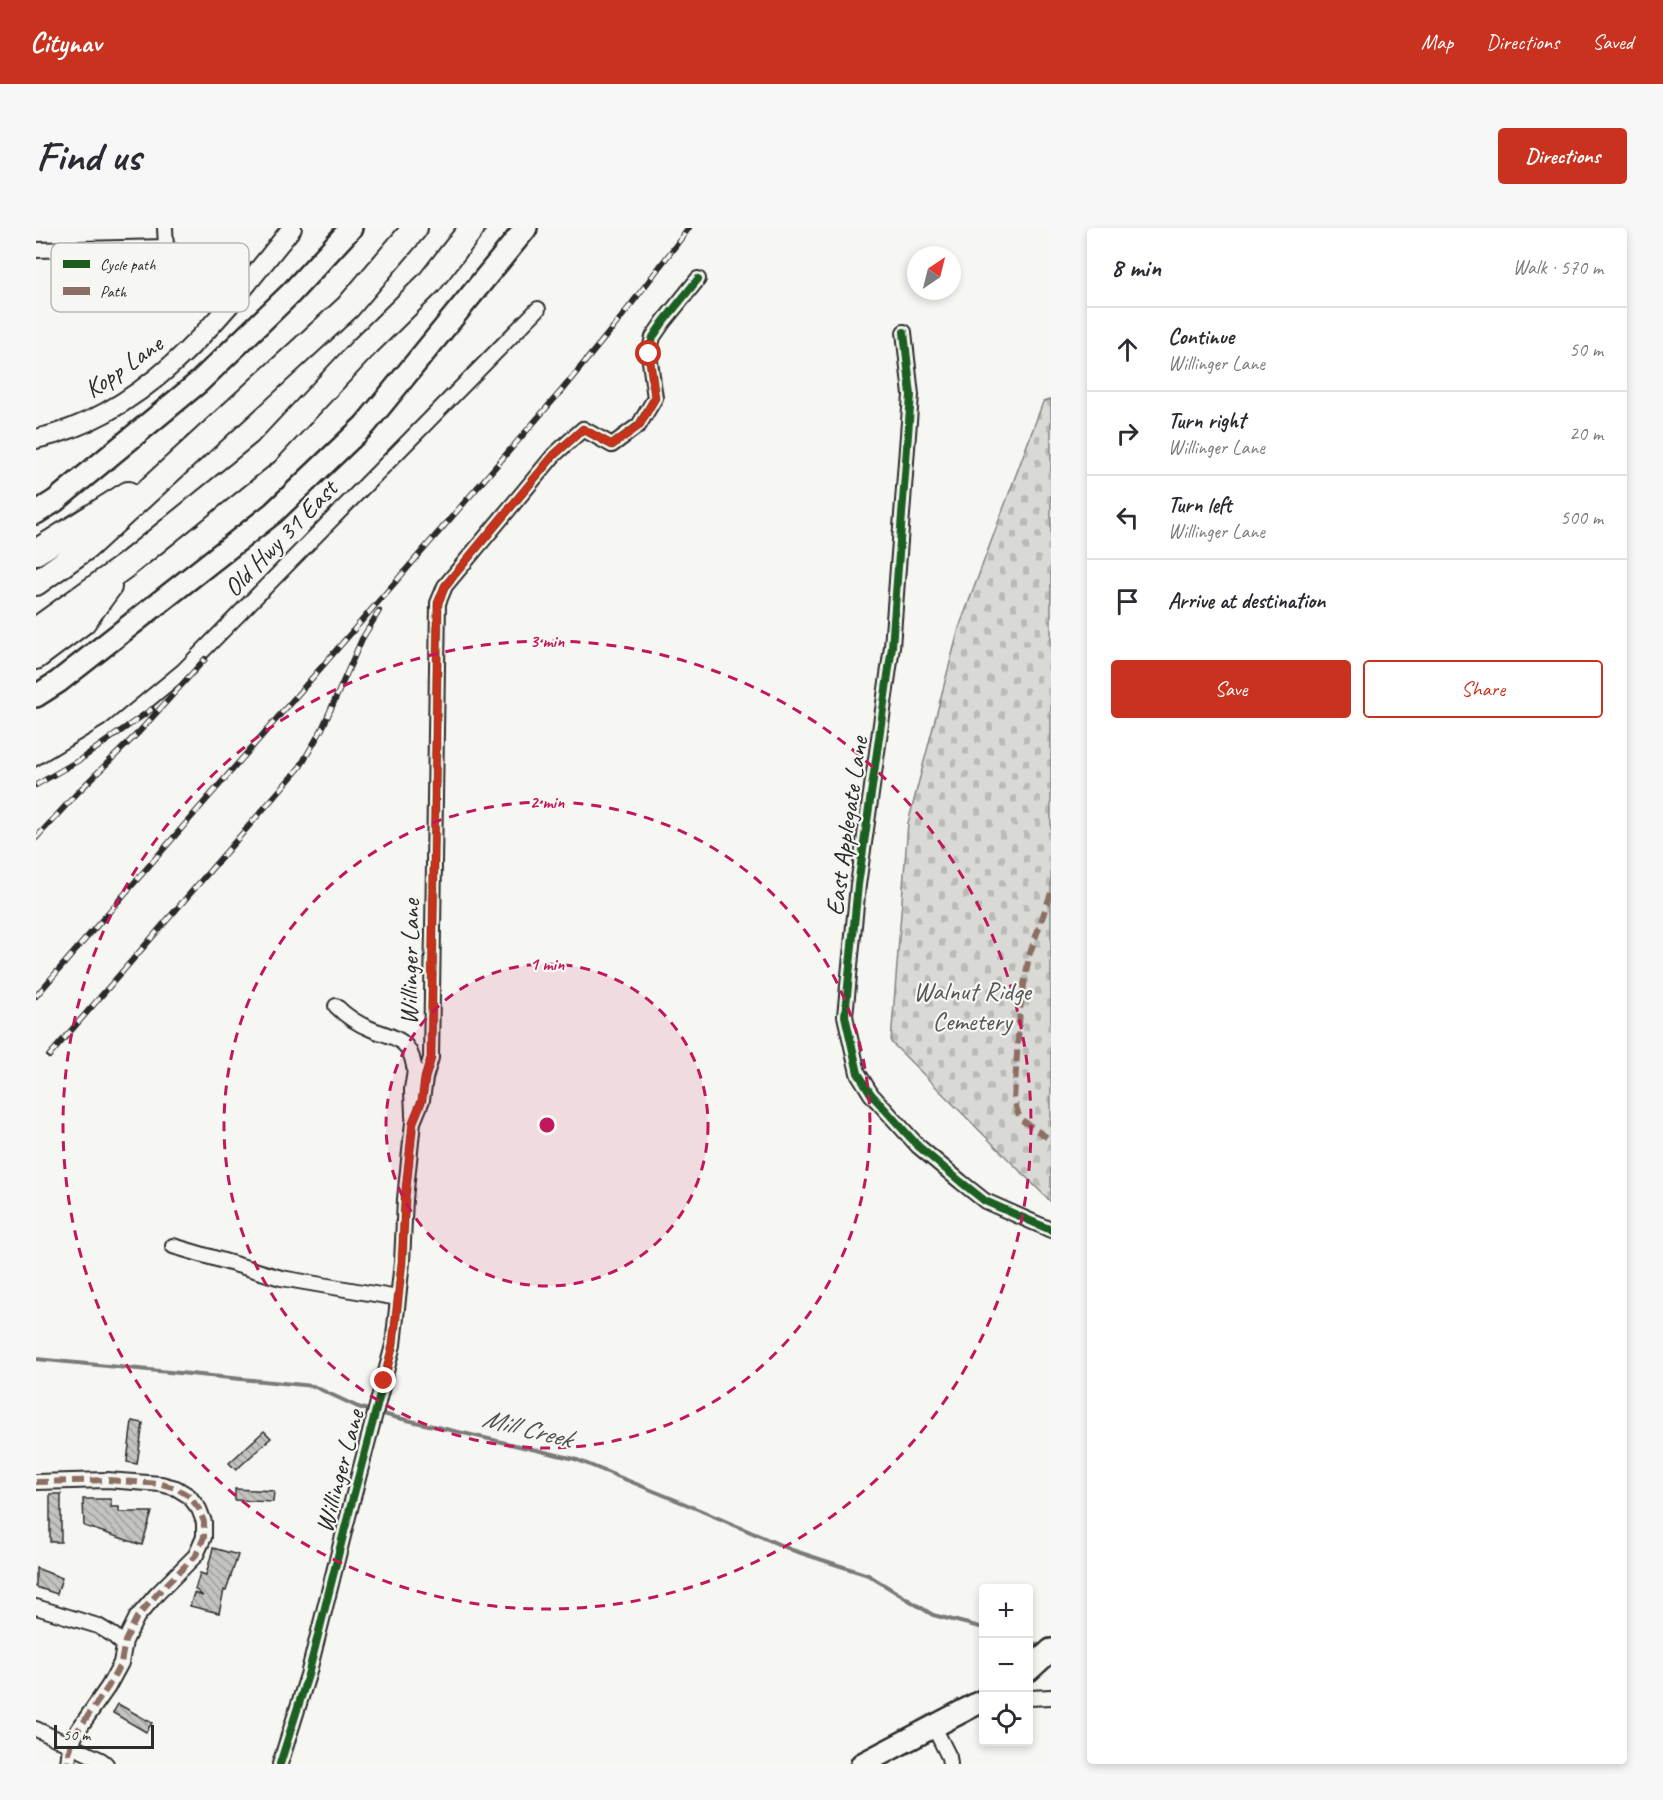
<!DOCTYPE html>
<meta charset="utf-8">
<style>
:root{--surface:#fff;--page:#f7f7f7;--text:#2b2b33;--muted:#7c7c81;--line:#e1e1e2;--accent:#c8321e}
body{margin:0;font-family:Caveat,sans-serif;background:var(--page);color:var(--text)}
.controls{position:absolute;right:18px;bottom:18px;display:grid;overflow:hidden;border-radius:6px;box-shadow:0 3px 9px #0003}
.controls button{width:54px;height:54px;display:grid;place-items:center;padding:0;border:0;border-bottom:2px solid var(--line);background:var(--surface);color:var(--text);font:30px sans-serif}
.compass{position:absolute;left:871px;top:18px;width:54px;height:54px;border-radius:50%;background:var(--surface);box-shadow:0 3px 9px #0003;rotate:35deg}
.scale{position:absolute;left:18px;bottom:15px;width:100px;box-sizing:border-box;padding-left:6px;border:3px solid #2b2b2b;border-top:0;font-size:16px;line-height:21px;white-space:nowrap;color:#2b2b2b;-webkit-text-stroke:4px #f6f6f2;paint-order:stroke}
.stop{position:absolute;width:18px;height:18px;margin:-14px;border:4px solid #c8321e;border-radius:50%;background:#fff}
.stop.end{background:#c8321e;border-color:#fff;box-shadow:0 2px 6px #0008}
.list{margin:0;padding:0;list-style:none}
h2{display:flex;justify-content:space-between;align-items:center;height:78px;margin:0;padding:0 24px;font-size:26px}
h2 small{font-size:20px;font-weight:400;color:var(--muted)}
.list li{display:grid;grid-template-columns:39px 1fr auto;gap:18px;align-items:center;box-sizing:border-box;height:84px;padding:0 24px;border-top:2px solid var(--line)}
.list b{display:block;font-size:22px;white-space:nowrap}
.list p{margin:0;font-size:20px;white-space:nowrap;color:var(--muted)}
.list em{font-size:20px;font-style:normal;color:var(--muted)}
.actions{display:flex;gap:12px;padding:18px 24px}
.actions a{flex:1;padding:14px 0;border:2px solid var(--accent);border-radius:6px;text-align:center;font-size:21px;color:var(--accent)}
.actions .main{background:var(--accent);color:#fff}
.icon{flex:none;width:33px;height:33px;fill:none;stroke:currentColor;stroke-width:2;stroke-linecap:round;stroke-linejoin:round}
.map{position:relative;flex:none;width:1015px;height:1536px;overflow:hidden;border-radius:6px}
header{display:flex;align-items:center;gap:36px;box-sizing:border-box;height:84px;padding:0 30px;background:var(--accent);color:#fff}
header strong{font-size:28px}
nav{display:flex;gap:33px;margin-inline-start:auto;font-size:21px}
.intro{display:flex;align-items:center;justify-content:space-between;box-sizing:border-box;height:144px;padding:0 36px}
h1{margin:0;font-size:42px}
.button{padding:15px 27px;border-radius:6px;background:var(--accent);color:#fff;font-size:21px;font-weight:700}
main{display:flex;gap:36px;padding:0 36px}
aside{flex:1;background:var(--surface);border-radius:6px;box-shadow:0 3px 9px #0003}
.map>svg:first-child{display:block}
</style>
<header>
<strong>Citynav</strong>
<nav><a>Map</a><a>Directions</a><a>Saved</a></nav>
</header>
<div class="intro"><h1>Find us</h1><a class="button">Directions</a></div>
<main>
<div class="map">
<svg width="1015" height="1536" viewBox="0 0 1015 1536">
<defs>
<pattern id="cemetery-stones" width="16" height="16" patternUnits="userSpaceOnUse" patternTransform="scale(1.5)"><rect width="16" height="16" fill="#d9d9d5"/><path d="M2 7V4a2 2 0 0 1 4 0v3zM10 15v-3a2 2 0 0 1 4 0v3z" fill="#babab7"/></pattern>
<pattern id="building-back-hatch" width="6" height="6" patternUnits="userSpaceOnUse" patternTransform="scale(1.5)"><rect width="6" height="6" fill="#c3c3c0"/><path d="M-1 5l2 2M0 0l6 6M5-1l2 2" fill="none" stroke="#9f9f9c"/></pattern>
</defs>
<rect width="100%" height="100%" fill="#f6f6f2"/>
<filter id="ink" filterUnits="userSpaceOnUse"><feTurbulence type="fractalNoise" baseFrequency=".0167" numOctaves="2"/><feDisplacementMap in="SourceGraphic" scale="12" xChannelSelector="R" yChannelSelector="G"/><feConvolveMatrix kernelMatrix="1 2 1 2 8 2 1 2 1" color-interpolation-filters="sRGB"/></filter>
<g filter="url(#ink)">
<path fill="url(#cemetery-stones)" stroke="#828280" stroke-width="1.5" d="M 1015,171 L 1015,974 L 855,814 L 872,595 L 923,400 L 1007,174 Z"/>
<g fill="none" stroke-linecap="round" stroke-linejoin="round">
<path stroke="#7a7a78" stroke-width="4" d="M 0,1131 L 277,1158 L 322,1179 L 358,1189 L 539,1231 L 652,1277 L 756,1322 L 832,1347 L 897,1387 L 948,1400
M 993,1414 L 1009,1419"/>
</g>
<path fill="url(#building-back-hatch)" stroke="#2b2b2b" stroke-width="1.5" d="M 96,1193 L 107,1195 L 101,1236 L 91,1234 Z
M 228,1203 L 235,1210 L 200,1242 L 193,1235 Z
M 199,1261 L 238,1263 L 237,1274 L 199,1272 Z
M 14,1266 L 25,1266 L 25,1314 L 14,1314 Z
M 47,1271 L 75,1271 L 75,1279 L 83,1279 L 83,1284 L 116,1284 L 106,1317 L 48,1298 Z
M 177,1320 L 202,1327 L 190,1363 L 188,1362 L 183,1385 L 154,1378 L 158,1365 L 167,1368 L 159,1361 L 164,1345 L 170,1347 Z
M 0,1340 L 26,1350 L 21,1366 L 0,1359 Z
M 82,1476 L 116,1495 L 110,1504 L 77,1485 Z"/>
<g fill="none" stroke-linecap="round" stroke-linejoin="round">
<g stroke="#2b2b2b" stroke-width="18">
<path id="street" d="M 129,0 L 130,19 L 151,31 L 198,72
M 0,22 L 130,19
M 868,104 L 875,167 L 856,419 L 822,657 L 809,788 L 822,845 L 835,866 L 882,918 L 925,954 L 949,973 L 1015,1002
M 0,548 L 73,504 L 147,443 L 502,81
M 300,778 C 310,788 322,796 335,801 C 357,810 373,809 378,838 C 380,845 377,853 376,861 C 376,870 377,880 377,889
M 137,1018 L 245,1050 L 362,1070
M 0,1254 L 71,1252 L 125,1256 L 140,1260 L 153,1268 L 163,1281 L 168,1294 L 168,1309 L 160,1327 L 121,1366 L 101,1389 L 89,1413 L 85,1435 L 72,1459 L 42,1502 L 34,1518 L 32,1536
M 0,1379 L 62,1398 L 77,1407 L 88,1417
M 993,1470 L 1015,1469
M 898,1499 L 913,1529 L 914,1536
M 0,1501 L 65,1532 L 70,1536
M 244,1536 L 272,1447 L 309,1300 L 357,1117 L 366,1034 L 369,971 L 377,894 L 386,872 L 389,850 L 395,830 L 402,375 L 409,358 L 518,227 L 547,201 L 576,217 L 603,197 L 619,170 L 613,126 L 617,109 L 628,93 L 662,51"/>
</g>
<g stroke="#2b2b2b" stroke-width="22">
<path id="secondary" d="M 0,211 C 114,186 187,86 256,0"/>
</g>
<g stroke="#2b2b2b" stroke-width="26">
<path id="primary" d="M 0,285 L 19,273 L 163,154 L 255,65 L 315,0
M 0,468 L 22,454 L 237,285 L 329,197 L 490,0
M 993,1442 L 1015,1422
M 826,1536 L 948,1472"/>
</g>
<g stroke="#2b2b2b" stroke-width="28">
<path id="highway" d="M 0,324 L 92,266
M 0,355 L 52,318 L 312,79 L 379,0
M 0,402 L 89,338 L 230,224 L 327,120 L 393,55 L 436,0
M 0,429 L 47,394 L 73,359"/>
</g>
<use href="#street" stroke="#f6f6f2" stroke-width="14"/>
<use href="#secondary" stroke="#f6f6f2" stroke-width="18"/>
<use href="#primary" stroke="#f6f6f2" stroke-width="21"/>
<use href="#highway" stroke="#f6f6f2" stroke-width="24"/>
<g stroke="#2b2b2b" stroke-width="6">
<path id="rail" d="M 0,557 L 45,531 L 116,481
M 0,610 L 44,562 L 103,504 L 169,431
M 0,768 L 526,162 L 584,91 L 653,0
M 13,828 L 264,539 L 286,501 L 326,411 L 343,383"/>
</g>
<use href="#rail" stroke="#f6f6f2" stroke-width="4" stroke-dasharray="11" stroke-linecap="butt"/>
<path stroke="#8d6e63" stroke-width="6" stroke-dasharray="12 6" stroke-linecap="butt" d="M 1015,665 L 993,728 L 984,781 L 978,872 L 984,891 L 1015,912
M 0,1254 L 71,1252 L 125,1256 L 140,1260 L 153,1268 L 163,1281 L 168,1294 L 168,1309 L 160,1327 L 121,1366 L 101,1389 L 89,1413 L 85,1435 L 72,1459 L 42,1502 L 34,1518 L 32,1536"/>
<g stroke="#f6f6f2" stroke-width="11">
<path id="cycleway" d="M 868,104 L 875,167 L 856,419 L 822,657 L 809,788 L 822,845 L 835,866 L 882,918 L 925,954 L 949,973 L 1015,1002
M 244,1536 L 272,1447 L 309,1300 L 357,1117 L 366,1034 L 369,971 L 377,894 L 386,872 L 389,850 L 395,830 L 402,375 L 409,358 L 518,227 L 547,201 L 576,217 L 603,197 L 619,170 L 613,126 L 617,109 L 628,93 L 662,51"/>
</g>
<use href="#cycleway" stroke="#1b5e20" stroke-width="8"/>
</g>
</g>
<g fill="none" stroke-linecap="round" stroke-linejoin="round" filter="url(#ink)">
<path stroke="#c8321e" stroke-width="8" d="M 348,1153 L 357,1117 L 366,1034 L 369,971 L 377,894 L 386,872 L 389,850 L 395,830 L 402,375 L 409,358 L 518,227 L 547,201 L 576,217 L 603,198 L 619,170 L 613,126"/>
</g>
<circle cx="511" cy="897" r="161" fill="#c2185b" fill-opacity=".12"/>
<g fill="none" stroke="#c2185b" stroke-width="3" stroke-dasharray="10 8">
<circle cx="511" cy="897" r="161"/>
<circle cx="511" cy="897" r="323"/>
<circle cx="511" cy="897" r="484"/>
</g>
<g text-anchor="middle" stroke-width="4.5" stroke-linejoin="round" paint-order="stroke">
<g font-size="26" fill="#2b2b2b" stroke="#f6f6f2">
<text transform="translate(87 138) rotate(-35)" y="9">Kopp Lane</text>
<text transform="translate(244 310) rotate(-46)" y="9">Old Hwy 31 East</text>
<text transform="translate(810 598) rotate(-82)" y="9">East Applegate Lane</text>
<text transform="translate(373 734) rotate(-89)" y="9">Willinger Lane</text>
<text transform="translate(303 1243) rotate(-75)" y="9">Willinger Lane</text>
</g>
<g font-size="26" fill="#565656" stroke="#f6f6f2">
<text x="936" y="772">Walnut Ridge<tspan x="936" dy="30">Cemetery</tspan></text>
</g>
<g font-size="27" font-style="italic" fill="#525251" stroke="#f6f6f2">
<text transform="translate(491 1200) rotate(14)" y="9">Mill Creek</text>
</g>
</g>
<rect x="15" y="15" width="198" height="69" rx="9" fill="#f6f6f2" stroke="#b9b9b6" stroke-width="1.5"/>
<rect x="27" y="32" width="27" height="8" fill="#1b5e20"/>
<rect x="27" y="59" width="27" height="8" fill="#8d6e63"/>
<g font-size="16" fill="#2b2b2b">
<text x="64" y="42">Cycle path</text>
<text x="64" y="69">Path</text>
</g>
<circle cx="511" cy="897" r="9" fill="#c2185b" stroke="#f6f6f2" stroke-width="3"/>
<g font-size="18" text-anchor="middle" font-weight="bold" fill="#c2185b" stroke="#f6f6f2" stroke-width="4.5" stroke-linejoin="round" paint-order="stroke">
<text x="511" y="419">3 min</text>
<text x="511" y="580">2 min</text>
<text x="511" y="742">1 min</text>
</g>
</svg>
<div class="controls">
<button>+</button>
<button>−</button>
<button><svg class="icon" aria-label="locate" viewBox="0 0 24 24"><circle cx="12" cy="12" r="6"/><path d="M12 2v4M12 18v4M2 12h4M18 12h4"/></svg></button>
</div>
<svg class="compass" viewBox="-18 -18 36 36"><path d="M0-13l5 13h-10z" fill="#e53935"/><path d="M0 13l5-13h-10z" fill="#7c7c81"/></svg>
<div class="scale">50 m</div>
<div class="stop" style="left:613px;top:126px"></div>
<div class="stop end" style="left:348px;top:1153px"></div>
</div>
<aside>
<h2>8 min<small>Walk · 570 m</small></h2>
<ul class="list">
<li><svg class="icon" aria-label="ahead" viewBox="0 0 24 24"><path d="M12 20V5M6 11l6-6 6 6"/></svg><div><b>Continue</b><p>Willinger Lane</p></div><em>50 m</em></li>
<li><svg class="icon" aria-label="right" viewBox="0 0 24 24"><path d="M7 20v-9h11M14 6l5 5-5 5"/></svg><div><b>Turn right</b><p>Willinger Lane</p></div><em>20 m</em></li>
<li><svg class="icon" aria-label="left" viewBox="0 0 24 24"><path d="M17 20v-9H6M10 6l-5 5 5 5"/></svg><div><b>Turn left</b><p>Willinger Lane</p></div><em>500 m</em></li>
<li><svg class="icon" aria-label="arrive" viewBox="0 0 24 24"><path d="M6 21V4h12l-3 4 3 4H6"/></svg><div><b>Arrive at destination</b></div></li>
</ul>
<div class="actions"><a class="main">Save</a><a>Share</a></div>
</aside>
</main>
